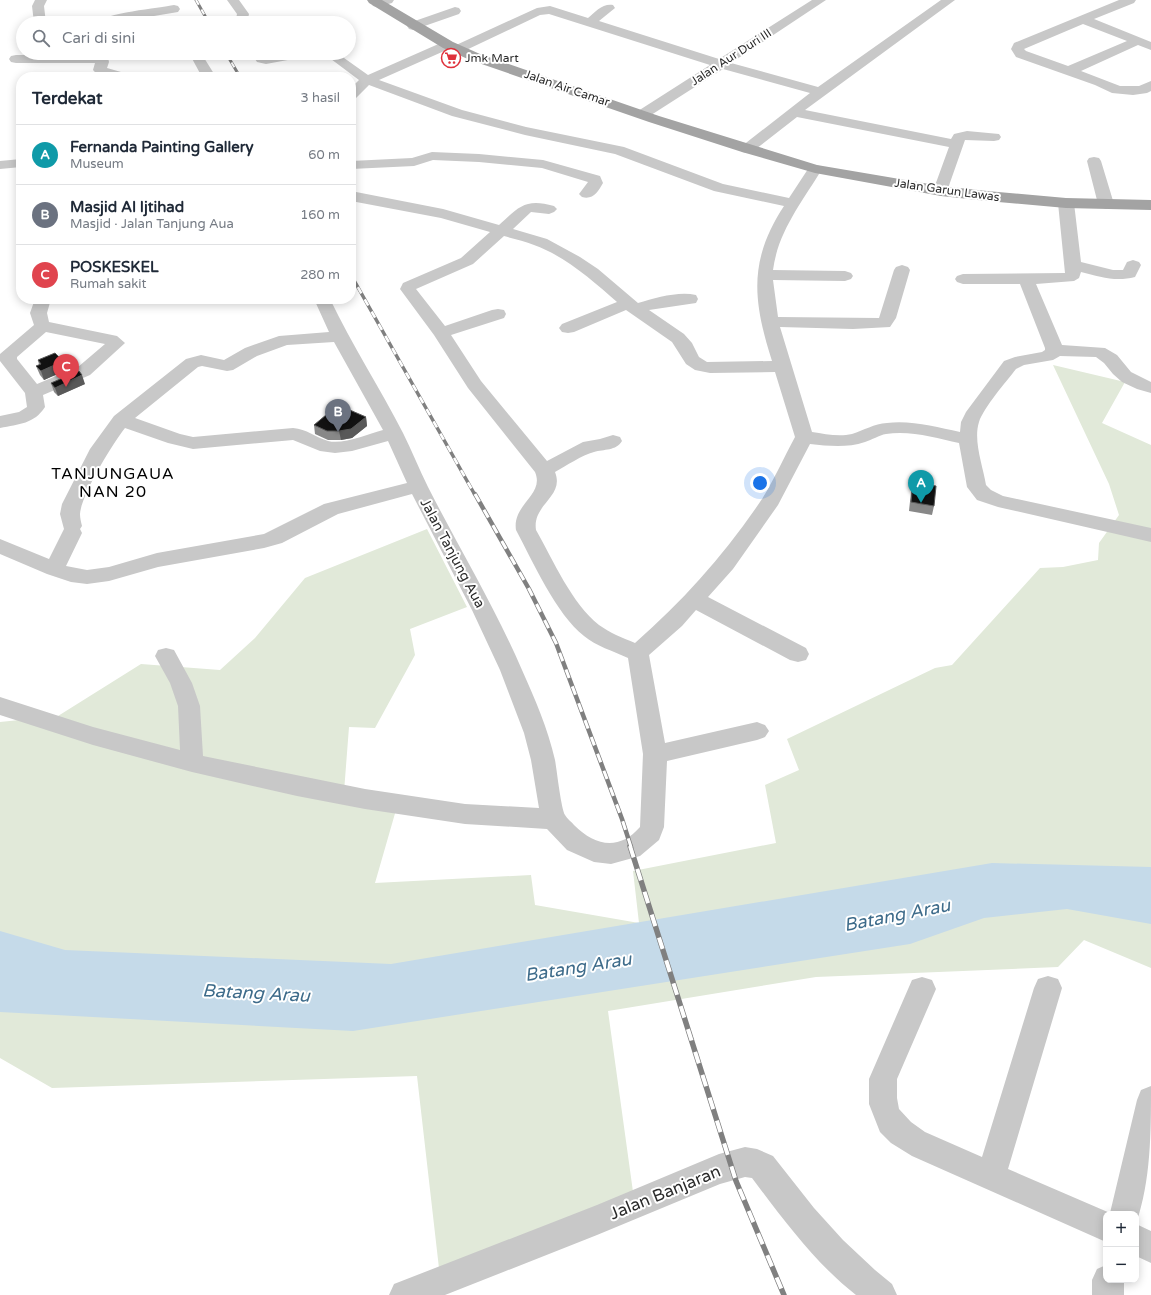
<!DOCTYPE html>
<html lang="id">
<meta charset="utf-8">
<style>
:root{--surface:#fff;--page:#f2f2f3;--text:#1f2937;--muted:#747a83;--line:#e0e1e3;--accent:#df313b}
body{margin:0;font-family:"Varela Round",sans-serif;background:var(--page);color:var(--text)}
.controls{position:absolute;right:12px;bottom:12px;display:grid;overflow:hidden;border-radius:8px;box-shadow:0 2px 10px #0003}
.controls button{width:36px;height:36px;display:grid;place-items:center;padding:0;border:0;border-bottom:1px solid var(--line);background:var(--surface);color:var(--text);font:20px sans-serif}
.you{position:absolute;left:760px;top:483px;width:14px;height:14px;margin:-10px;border:3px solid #fff;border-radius:50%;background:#1a73e8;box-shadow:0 0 0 6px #1a73e833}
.badge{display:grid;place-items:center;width:26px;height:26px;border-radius:50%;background:var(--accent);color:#fff;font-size:13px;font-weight:700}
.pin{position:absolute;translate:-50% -33px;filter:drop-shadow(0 1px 2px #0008)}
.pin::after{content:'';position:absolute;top:21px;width:14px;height:12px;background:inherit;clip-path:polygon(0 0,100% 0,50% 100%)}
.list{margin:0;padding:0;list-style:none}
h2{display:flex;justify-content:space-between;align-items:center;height:52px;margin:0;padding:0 16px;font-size:17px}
h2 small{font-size:13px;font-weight:400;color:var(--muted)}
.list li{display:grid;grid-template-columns:26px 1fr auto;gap:12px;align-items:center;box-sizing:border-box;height:60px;padding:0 16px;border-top:1px solid var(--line)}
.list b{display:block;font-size:15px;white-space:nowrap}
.list p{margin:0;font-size:13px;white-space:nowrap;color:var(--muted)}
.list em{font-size:13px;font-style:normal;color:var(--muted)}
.icon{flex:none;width:22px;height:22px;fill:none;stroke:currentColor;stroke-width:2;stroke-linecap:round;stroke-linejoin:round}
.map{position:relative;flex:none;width:1151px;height:1295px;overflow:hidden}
.search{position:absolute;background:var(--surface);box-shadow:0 2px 10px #0003;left:16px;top:16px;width:340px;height:44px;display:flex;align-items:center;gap:10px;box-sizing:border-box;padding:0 14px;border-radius:22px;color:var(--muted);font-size:15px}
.panel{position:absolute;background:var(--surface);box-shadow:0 2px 10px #0003;left:16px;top:72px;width:340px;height:232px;border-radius:16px}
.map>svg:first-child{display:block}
</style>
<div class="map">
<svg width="1151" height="1295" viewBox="0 0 1151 1295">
<rect width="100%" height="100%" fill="#fff"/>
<path fill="#e1e9d9" d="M 1053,365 L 1125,382 L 1102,423 L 1151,445 L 1151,968 L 1084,940 L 1058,967 L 816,977 L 608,1011 L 634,1199 L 440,1277 L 417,1076 L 52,1088 L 0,1058 L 0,722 L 58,716 L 141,664 L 220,670 L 255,638 L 305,578 L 427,529 L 467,607 L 410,629 L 415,655 L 375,728 L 349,727 L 344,792 L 398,803 L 375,883 L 531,875 L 535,905 L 639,923 L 633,871 L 776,843 L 765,785 L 799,770 L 787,739 L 935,668 L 952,665 L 1040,568 L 1063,567 L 1098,560 L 1099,543 L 1119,515 L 1109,484 Z"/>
<path fill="#c5dae9" d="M 992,863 L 1151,867 L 1151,924 L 1067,909 L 984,918 L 910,944 L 353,1031 L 0,1012 L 0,931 L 65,950 L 391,964 Z"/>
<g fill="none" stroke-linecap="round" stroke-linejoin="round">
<path fill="#c8c8c8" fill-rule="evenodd" d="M 35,0 L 47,0 L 44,6 L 46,23 L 34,23 L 32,6 Z
M 227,0 L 239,0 L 249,14 L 247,23 L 235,23 L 237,14 Z
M 373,0 L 394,0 L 392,3 L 377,7 L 373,6 L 371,3 Z
M 812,0 L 826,0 L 731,63 L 818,87 L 941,0 L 955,0 L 805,110 L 951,139 L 954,134 L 967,131 L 999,134 L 1001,137 L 999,140 L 994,141 L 965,140 L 946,194 L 941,196 L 936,194 L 933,191 L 949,147 L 797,117 L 752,152 L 747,153 L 742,152 L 740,149 L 742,146 L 810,93 L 723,69 L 648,117 L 643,118 L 638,117 L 636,114 L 638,111 L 710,65 L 549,14 L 540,15 L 462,52 L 452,52 L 451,48 L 379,80 L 462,110 L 526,127 L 624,147 L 723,184 L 789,198 L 810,166 L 815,165 L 820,166 L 822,169 C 803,201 778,231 773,270 L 845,271 L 851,273 L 853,276 L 851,279 L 845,281 L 773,280 L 778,317 L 879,318 L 894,270 L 896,267 L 902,265 L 908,267 L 910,270 L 896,318 L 890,327 L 853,329 L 780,327 L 812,432 C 825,434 839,437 852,434 C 864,430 874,424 887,423 C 911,420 936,427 960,432 L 961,422 L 966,412 L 1004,361 L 1015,357 L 1042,352 L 1045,350 L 1045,348 L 1020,284 L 963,284 L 957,282 L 955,279 L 957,276 L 963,274 L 1065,273 L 1058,203 L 1061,200 L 1066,198 L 1071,200 L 1074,203 L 1081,262 L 1113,270 L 1123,270 L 1127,262 L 1133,260 L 1139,262 L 1141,265 L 1135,277 C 1116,282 1100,277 1081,272 L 1079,278 L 1074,281 L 1036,284 L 1062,345 L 1105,348 L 1117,355 L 1131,372 L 1151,382 L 1151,393 L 1137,389 L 1122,382 L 1113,374 L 1104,363 L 1096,357 L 1060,356 L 1053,360 L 1024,365 L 1016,369 C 1006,382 984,407 979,422 C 973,441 983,466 986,485 L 991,490 L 1003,496 L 1151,528 L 1151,542 L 998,507 L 977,500 L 967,487 L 959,443 C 936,438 910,430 886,434 C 879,435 872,440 865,442 C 847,448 829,446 810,444 L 778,505 L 733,569 L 708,597 L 806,648 L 809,654 L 806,660 L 798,662 L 790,660 L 696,610 L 682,626 L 649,655 L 665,743 L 757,722 L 765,725 L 769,731 L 765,737 L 757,740 L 667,761 L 664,827 L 659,840 L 640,856 L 611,864 L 594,862 L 567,850 L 547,829 L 465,824 L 365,809 L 297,796 L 192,772 L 93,745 L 0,715 L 0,697 L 93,727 L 180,750 L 178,706 L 170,683 L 155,656 L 158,650 L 166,648 L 174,650 L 192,683 L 200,706 L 203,756 L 365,789 L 465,804 L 539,808 L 531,760 L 524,733 L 500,670 L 472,610 L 412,494 L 338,514 L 282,543 L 264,548 L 158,567 L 109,581 L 87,584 L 71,582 L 47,574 L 0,554 L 0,539 L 49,559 L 64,529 L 60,514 L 62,504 L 90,449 L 114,416 L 186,359 L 201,355 L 224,360 L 245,348 L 279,336 L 329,332 L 314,299 L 330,299 C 352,345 380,388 403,433 C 412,451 419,469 428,487 C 459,548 495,607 522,670 C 535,699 548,729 555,760 C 557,771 561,808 565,815 C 567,819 572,822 574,825 C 595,846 619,851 640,827 L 643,754 L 628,658 C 613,651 596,646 584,636 C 556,614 533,562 516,530 C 512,504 545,495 535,472 L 468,388 L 434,335 L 400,289 L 403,283 L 461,258 L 490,232 L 441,218 L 351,201 L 351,191 L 443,209 L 499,225 C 519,207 525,198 554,206 L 557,209 L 554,212 L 549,214 L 531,212 L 513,229 L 547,239 L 580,257 L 598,269 L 638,303 C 656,298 678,291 696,295 L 698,299 L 696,303 L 649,310 L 684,334 L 692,343 L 699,357 L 707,362 L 772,361 C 753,301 748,261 784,206 L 714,191 L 615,154 L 525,135 L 452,116 L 369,85 L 356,98 L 351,99 L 351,88 L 359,80 L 323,53 L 337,53 L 368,75 L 443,42 L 453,42 L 454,46 L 537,8 L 550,6 L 588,18 C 595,12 603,3 613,5 L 615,8 L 599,21 L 719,59 ZM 504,236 C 514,239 525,241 534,245 C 565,256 593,281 617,302 L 562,324 L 559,328 L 562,332 L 568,333 L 574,332 L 626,310 L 672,342 L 686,364 L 695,370 L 710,373 L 775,372 L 795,437 C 784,457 774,480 762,499 C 726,553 684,600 635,643 C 623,638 610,633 599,625 C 572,604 553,560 536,530 C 532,504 565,497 555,472 C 566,466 582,455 594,452 C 604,449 616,451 622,441 L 620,437 L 613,435 L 600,439 L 583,442 L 547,461 L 481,381 L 451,335 L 504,318 L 506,314 L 504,310 L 498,309 L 492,310 L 445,326 L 416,289 L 473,264 ZM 334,342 L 383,430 C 368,434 343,445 328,441 C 315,437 307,429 293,428 L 193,437 L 180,434 L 135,418 L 198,367 L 202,366 L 227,371 L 233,370 L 257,356 L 287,345 ZM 125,428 L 168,443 L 193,449 L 293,440 L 320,451 L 335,453 L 352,451 L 388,441 L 407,483 L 324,504 L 264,534 L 157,553 L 109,567 L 87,570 L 66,566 L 82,533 L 80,529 L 82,526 C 81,522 80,518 80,514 C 81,495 113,443 125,428 Z
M 1119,0 L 1136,0 L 1134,3 L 1094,19 L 1151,42 L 1151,50 L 1138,45 L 1081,71 L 1120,86 L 1139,86 L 1151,81 L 1151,91 L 1147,93 L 1133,95 L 1112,93 L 1095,85 L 1016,57 L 1011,49 L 1014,43 ZM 1083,24 L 1127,41 L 1068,66 L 1026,51 L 1024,49 Z
M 174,5 L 178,6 L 180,9 L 178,12 L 112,23 L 96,23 C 103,13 160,8 174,5 Z
M 455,7 L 459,8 L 461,11 L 459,14 L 413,30 L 409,29 L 407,26 L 409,23 Z
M 95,53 L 107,53 L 109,62 L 107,68 L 128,74 L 130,77 C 119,77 100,80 93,70 L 95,63 L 16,63 L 11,62 L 9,59 L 11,56 L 16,55 L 95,55 Z
M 189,53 L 201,53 L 216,77 L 202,77 Z
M 251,53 L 264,53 L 266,56 L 283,53 L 310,53 L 309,56 L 304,57 L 266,64 L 257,62 Z
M 432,152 L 479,154 L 543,160 L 600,176 L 603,183 C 598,192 593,200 582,197 L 579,194 L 588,182 L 542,168 L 479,162 L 433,160 L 414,166 L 351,169 L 351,161 L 412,158 Z
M 1094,157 L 1099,158 L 1101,161 L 1114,204 L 1111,207 L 1106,209 L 1101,207 L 1098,204 L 1087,161 L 1089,158 Z
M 21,159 L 21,167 L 0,169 L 0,161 Z
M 35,299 L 51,299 L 47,313 L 49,322 L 117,336 L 125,343 L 90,375 L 43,395 L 45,407 C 34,424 19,424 0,428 L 0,416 L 19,412 L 27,407 L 25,393 L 0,361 L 0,354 L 34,325 L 30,313 ZM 46,332 L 105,344 L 78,367 L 37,384 L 17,359 L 17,357 Z
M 1048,976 L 1058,979 L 1062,988 L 1008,1169 L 1110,1213 L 1137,1100 L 1141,1090 L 1151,1086 C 1151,1133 1151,1180 1136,1224 L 1136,1214 L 1106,1214 L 1106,1242 L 912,1156 L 891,1143 L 880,1132 L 869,1104 L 869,1079 L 912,980 L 922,977 L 932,980 L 936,989 L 897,1079 L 897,1098 L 899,1109 L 911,1122 L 925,1132 L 982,1157 L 1034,988 L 1038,979 Z
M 745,1147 L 757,1149 L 773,1156 L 814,1208 L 843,1240 L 875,1270 L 892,1284 L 897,1295 L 856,1295 C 815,1263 783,1219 752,1178 L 745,1177 L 720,1184 L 597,1235 L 445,1295 L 389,1295 L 394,1284 L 597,1205 L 719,1154 Z
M 1136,1224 L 1151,1231 L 1151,1263 L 1136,1256 Z
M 1106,1265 L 1106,1280 L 1124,1280 L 1124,1295 L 1092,1295 L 1092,1280 L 1097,1269 Z"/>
<path fill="#a3a3a3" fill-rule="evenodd" d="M 367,0 L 382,0 L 453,42 L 480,54 L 659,116 L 817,165 L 941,186 L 987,191 L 1066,198 L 1151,200 L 1151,210 L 1066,208 L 987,201 L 941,196 L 815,173 L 742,152 L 649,122 L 470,60 L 443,48 L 369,3 Z"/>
<g stroke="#808080" stroke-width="3">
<path id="rail-far3" d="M 196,0 L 209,23
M 226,53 L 240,77"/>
</g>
<g stroke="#808080" stroke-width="3.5">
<path id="rail-far2" d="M 351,275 L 475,495"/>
</g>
<g stroke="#808080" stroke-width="4.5">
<path id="rail-far1" d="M 475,494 L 529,589 L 556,643 L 622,819 L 631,847"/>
</g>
<g stroke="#808080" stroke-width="5.5">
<path id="rail" d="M 630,846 L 736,1181 L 784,1295"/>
</g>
<use href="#rail-far3" stroke="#fff" stroke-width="2" stroke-dasharray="5.5" stroke-linecap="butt"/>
<use href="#rail-far2" stroke="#fff" stroke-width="2.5" stroke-dasharray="7" stroke-linecap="butt"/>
<use href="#rail-far1" stroke="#fff" stroke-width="3" stroke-dasharray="9" stroke-linecap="butt"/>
<use href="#rail" stroke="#fff" stroke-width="4" stroke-dasharray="12" stroke-linecap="butt"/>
</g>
<path fill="#888" d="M 60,358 L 71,368 L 44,380 L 40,375 L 36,366 L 39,365 L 38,360 Z
M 51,383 L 85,384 L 58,396 L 54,392 Z
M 366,417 L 367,426 L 352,438 L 341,440 L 328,440 L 315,434 L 314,425 Z
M 913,483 L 934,506 L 932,515 L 909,511 L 911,492 Z"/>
<path fill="#595959" d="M 68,359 L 71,368 L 44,380 L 41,371 Z
M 82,375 L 85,384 L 58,396 L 55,388 Z
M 366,417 L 367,426 L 352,438 L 341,440 L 339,431 Z"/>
<path fill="#121212" stroke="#595959" d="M 55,353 L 60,358 L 65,356 L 68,359 L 41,371 L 36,366 L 41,364 L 38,360 Z
M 79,371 L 82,375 L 55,388 L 51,383 Z
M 338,405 L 366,417 L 351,429 L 339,431 L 327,431 L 314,425 Z
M 913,483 L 936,486 L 934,506 L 911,502 Z"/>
<defs>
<g id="supermarket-ring" transform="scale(1)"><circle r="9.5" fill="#fff" stroke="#df313b" stroke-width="1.5"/><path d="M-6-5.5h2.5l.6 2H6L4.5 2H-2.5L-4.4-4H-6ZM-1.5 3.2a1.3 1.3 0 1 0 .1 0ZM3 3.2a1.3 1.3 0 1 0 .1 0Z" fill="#df313b"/></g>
</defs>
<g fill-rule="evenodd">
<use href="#supermarket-ring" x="451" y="58"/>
</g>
<g text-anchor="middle" stroke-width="4" stroke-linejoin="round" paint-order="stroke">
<g font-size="12" fill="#2b2b2b" stroke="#fff">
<text transform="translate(731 57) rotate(-33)" y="4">Jalan Aur Duri III</text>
<text transform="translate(567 88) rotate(19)" y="4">Jalan Air Camar</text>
<text transform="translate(947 190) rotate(8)" y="4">Jalan Garun Lawas</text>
</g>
<g font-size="12" fill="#2b2b2b" stroke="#fff" text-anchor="start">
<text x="465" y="62">Jmk Mart</text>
</g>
<g font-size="14" fill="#2b2b2b" stroke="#fff">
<text transform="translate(453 553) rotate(62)" y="5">Jalan Tanjung Aua</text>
</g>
<g font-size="16" letter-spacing="1" fill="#000" stroke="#fff">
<text x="113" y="479">TANJUNGAUA<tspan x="113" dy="18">NAN 20</tspan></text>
</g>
<g font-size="17" fill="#2b2b2b" stroke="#fff">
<text transform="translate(665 1192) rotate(-22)" y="6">Jalan Banjaran</text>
</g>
<g font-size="18" font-style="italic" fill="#3d6b8a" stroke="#fff">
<text transform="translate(897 915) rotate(-11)" y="6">Batang Arau</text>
<text transform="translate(578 967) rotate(-9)" y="6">Batang Arau</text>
<text transform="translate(256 993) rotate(3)" y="6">Batang Arau</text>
</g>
</g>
</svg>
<div class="controls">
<button>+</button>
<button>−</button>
</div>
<div class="you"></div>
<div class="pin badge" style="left:921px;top:503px;background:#0f9aa8">A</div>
<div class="pin badge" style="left:338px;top:432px;background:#6b7280">B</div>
<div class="pin badge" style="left:66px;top:387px;background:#e0444e">C</div>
<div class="search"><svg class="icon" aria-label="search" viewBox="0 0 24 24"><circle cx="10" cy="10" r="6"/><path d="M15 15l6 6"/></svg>Cari di sini</div>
<section class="panel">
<h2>Terdekat<small>3 hasil</small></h2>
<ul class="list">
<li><span class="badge" style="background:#0f9aa8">A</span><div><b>Fernanda Painting Gallery</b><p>Museum</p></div><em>60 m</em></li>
<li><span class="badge" style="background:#6b7280">B</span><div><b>Masjid Al Ijtihad</b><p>Masjid · Jalan Tanjung Aua</p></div><em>160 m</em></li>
<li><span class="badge" style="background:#e0444e">C</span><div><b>POSKESKEL</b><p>Rumah sakit</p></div><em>280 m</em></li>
</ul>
</section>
</div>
